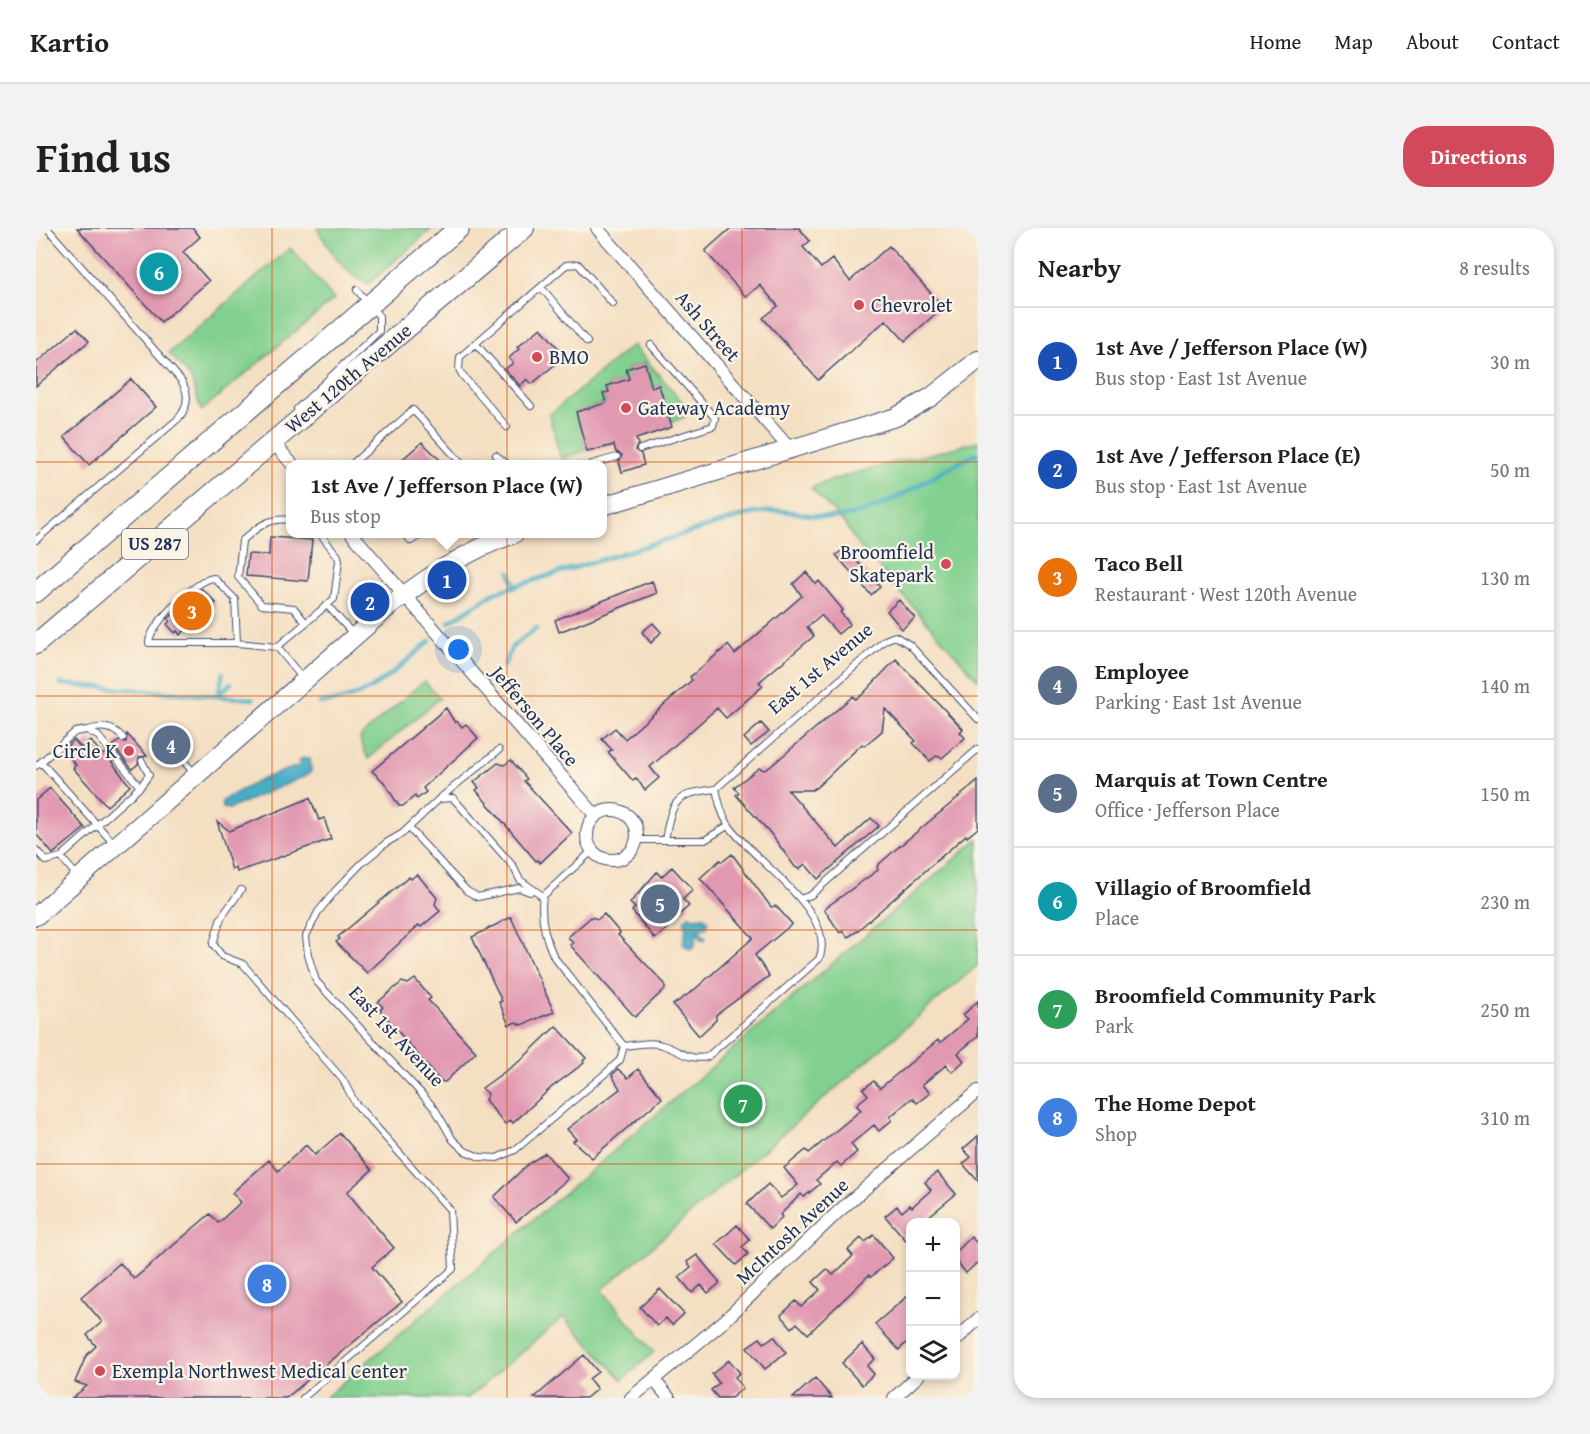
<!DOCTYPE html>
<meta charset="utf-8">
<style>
:root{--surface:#fff;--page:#f2f2f2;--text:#202124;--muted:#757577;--line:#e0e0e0;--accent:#d1495b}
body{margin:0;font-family:"Gentium Book Plus",serif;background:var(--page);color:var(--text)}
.controls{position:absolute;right:18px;bottom:18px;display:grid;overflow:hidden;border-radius:12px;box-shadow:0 3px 9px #0003}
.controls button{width:54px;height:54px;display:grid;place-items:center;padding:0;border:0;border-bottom:2px solid var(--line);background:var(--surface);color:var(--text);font:30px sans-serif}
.you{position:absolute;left:423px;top:422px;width:21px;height:21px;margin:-15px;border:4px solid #fff;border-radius:50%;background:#1a73e8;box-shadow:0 0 0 9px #1a73e833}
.badge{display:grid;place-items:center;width:39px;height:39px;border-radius:50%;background:var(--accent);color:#fff;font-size:20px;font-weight:700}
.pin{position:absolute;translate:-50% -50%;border:3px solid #fff;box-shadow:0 2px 6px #0006}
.popup{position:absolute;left:250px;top:232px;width:321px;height:78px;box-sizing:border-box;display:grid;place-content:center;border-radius:12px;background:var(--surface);filter:drop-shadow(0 2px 4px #0005);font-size:20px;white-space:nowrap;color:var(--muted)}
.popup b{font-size:22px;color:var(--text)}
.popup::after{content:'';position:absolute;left:50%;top:100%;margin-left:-12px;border:12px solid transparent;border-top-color:var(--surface)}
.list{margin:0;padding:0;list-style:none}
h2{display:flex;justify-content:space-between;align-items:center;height:78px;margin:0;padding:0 24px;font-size:26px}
h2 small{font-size:20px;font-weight:400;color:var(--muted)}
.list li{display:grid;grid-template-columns:39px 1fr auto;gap:18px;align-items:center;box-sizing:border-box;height:108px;padding:0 24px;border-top:2px solid var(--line)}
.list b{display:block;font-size:22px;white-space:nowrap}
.list p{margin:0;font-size:20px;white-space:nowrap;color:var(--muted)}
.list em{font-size:20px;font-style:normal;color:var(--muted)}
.icon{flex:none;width:33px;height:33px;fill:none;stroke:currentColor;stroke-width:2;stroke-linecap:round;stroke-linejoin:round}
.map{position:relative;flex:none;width:942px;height:1170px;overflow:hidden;border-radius:24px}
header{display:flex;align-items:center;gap:36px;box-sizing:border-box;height:84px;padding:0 30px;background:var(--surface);border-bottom:2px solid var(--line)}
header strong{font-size:28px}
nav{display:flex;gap:33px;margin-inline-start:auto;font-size:21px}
.intro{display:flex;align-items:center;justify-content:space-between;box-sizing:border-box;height:144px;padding:0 36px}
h1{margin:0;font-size:42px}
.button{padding:15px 27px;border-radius:24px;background:var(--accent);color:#fff;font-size:21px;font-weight:700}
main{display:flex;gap:36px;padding:0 36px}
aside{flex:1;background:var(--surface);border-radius:24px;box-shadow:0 3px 9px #0003}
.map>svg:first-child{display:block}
</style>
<header>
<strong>Kartio</strong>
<nav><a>Home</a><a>Map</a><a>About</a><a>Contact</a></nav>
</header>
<div class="intro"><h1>Find us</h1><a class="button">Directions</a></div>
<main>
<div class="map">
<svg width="942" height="1170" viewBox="0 0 942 1170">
<rect width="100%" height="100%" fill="#fcf5e5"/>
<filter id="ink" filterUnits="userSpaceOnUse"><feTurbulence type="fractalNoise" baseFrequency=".0167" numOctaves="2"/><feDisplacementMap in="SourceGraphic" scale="12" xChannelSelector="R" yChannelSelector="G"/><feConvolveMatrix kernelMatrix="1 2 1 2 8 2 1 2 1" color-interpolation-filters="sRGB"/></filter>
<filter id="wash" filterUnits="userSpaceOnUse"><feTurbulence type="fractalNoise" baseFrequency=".008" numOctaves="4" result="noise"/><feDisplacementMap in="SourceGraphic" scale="24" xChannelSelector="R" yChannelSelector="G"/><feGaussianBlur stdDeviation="1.35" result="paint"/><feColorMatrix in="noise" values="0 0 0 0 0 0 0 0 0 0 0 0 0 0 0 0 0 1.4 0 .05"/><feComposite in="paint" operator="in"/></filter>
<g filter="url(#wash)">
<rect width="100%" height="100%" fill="#f4dfc2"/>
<path fill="#82d08f" stroke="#4e8076" stroke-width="1.5" d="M 281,0 L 397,0 L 332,56 C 309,48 293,21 281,0 Z
M 254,20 L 298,71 L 165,183 L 155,150 L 133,125 Z
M 597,117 L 649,177 L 649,189 L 635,194 L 631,183 L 628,184 L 623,157 L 616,160 L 609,135 L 590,141 L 593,151 L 571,158 L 573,164 L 567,166 L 570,175 L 540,184 L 551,222 L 525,231 L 513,187 Z
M 942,213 L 942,452 L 819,313 L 808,295 L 775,260 C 829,238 887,230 942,213 Z
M 388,453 L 404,470 L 332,531 L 324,511 L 326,507 Z
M 942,611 L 942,737 L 566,1062 L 618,1124 L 587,1152 L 527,1089 L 432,1170 L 289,1170 Z"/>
<path fill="#47aec6" stroke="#316e92" stroke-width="1.5" d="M 274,530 L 275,544 L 267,549 L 193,581 L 187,580 L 185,575 L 190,570 L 230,549 L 263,538 L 263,531 Z
M 654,687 L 657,690 L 668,689 L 672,692 L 671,699 L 663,702 L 670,711 L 665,712 L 660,705 L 659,717 L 654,721 L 647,716 L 650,701 L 648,692 Z"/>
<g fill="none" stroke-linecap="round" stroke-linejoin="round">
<path stroke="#47aec6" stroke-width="4.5" d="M 474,344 L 479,359
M 413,394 L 460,364 L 710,287 C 722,285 734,282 747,283 C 770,285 791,293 815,287 C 858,278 901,243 942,225
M 468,438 L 476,419 L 501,400
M 25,456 L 217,471
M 182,467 L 187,445
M 182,467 L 195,455
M 284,475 C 333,473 358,443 394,413"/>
</g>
<g id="blocks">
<path fill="#e198b1" d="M 41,0 L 157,0 L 164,9 L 147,24 L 173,53 L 125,94 Z
M 695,0 L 763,0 L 774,13 L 767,19 L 785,40 L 796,31 L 814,53 L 853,18 L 907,79 L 869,113 L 850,92 L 782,152 L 727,90 L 742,78 L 724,57 L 710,69 L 669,23 Z
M 41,100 L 53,113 L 0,158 L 0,135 Z
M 505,100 L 529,128 L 496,156 L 491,151 L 484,158 L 469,141 L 477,135 L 473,130 L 483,121 L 481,119 Z
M 609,135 L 616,160 L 623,157 L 636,199 L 600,211 L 602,216 L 599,222 L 605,226 L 608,237 L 586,244 L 583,234 L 586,227 L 580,224 L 578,217 L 551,224 L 540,184 L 570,175 L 567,165 L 573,164 L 571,158 L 593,151 L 590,141 Z
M 95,151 L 120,179 L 53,237 L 28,209 Z
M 386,214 L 409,237 L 360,237 Z
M 234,309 L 276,312 L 272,353 L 210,348 L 212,326 L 233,327 Z
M 809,320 L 844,359 L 835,367 L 800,327 Z
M 770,344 L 780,356 L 783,353 L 807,382 L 804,384 L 814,396 L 802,406 L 785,387 L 771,399 L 778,408 L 723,454 L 727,458 L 690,490 L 681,480 L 614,539 L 623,550 L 609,562 L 600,550 L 597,553 L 572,524 L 576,522 L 566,511 L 579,500 L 589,511 L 656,452 L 654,449 L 692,417 L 699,426 L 766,368 L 757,356 Z
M 616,353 L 621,365 L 523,404 L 519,392 Z
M 166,361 L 180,375 L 144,407 L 141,403 L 139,405 L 131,396 L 134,393 L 132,391 Z
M 863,372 L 879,390 L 866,401 L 851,383 Z
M 617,395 L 625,404 L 615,415 L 606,404 Z
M 860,431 L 927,501 L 924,504 L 929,510 L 906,530 L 900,528 L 894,533 L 877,515 L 880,513 L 849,481 L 846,503 L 828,518 L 826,516 L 781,559 L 776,562 L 752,562 L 802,620 L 835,590 L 843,598 L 782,651 L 769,636 L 763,641 L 759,639 L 735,606 L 700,567 L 703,565 L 698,559 L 723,540 L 729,542 L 735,538 L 817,468 L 819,471 L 826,467 Z
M 410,480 L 419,495 L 421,493 L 426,499 L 430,496 L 442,510 L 387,560 L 390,564 L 381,571 L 379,568 L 367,578 L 363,578 L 348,554 L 336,543 Z
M 725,495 L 733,504 L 715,518 L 708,510 Z
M 91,506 L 111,528 L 103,529 L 102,536 L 96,541 L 77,518 L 83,513 L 90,514 Z
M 38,512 L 45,520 L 54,512 L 67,527 L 69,525 L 94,558 L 71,578 L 37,540 L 40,537 L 27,522 Z
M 475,532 L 491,551 L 488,553 L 536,605 L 504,635 L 502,632 L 500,633 L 440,562 L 443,560 L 438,554 L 462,535 L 468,537 Z
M 942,553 L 942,600 L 931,609 L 930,607 L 820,704 L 812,709 L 807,703 L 804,705 L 788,681 L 842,642 L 841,638 L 859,622 Z
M 14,560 L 49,600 L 17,626 L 0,606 L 0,572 Z
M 274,570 L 283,592 L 288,590 L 295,611 L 201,644 L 200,640 L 196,642 L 181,593 L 193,603 Z
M 696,626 L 735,679 L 740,678 L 756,696 L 719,727 L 733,748 L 680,787 L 680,792 L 663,808 L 637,777 L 658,762 L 717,710 L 664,650 L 684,632 L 686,634 Z
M 636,639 L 657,662 L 647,671 L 653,678 L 630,698 L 632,700 L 619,711 L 596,683 L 599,680 L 594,675 L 621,644 L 625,649 Z
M 381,646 L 401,670 L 399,676 L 404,683 L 385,699 L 383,697 L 331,745 L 300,714 L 304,711 L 302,709 L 373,649 L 375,651 Z
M 568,686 L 584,705 L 582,707 L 629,756 L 629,761 L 599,789 L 534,717 L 537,715 L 532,709 L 555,689 L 562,691 Z
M 475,689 L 518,784 L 485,797 L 480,794 L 473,797 L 463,774 L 466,773 L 436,709 Z
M 379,751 L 395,770 L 392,772 L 440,824 L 409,854 L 404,853 L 344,782 L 347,779 L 342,774 L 366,754 L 372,756 Z
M 942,773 L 942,808 L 922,825 L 928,833 L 916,844 L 910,837 L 886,857 L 894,865 L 881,875 L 876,870 L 854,889 L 856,892 L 843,903 L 838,897 L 815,916 L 821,924 L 805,938 L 801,934 L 780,952 L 784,956 L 768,969 L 765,966 L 744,987 L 746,989 L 734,1001 L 711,976 L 732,956 L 745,970 L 762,957 L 748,940 L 770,922 L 773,925 L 825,882 L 820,877 L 832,867 L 827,861 L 838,853 L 844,860 L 902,812 L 904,815 L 932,791 L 927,787 Z
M 520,798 L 550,830 L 547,833 L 548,835 L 516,859 L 477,895 L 475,892 L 469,896 L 449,872 L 452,866 L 446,860 L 485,832 Z
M 582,841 L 592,850 L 602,841 L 626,870 L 556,930 L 537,913 L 540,911 L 531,901 L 584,861 L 576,847 Z
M 304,905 L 336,942 L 311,964 L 358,1020 L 336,1039 L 366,1074 L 250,1170 L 36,1170 L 51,1158 L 39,1154 L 50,1128 L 60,1118 L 51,1107 L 66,1094 L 45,1069 L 84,1035 L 98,1051 L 174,986 L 182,995 L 205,974 L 196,965 L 233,932 L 242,943 L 270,917 L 279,927 Z
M 942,908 L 942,953 L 927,936 L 935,929 L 927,921 Z
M 509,925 L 532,951 L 480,994 L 458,969 L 492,936 Z
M 901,944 L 920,966 L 886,994 L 874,994 L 874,1017 L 849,988 L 861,978 L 866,984 L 874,977 L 876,979 L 895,962 L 889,954 Z
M 701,997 L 714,1012 L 706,1019 L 712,1026 L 700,1037 L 680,1016 Z
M 838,1007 L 857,1030 L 835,1049 L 833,1047 L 772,1106 L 761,1095 L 756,1100 L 745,1087 L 760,1073 L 765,1079 L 784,1062 L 777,1054 L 791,1041 L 797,1047 L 817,1028 L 812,1022 L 825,1010 L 829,1014 Z
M 935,1009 L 942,1016 L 942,1034 L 930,1045 L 920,1033 L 920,1024 Z
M 661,1027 L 684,1055 L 672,1065 L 665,1057 L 656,1065 L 643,1049 L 655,1039 L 651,1034 Z
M 624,1061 L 648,1086 L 636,1097 L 630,1090 L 621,1098 L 604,1079 Z
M 874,1066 L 874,1111 L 863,1122 L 839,1096 Z
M 738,1108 L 750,1124 L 729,1141 L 711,1119 L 724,1110 L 728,1115 Z
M 826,1116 L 839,1131 L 831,1138 L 838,1146 L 826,1157 L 806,1135 Z
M 548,1127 L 562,1144 L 553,1151 L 561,1161 L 550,1170 L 498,1170 Z
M 693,1132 L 704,1145 L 699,1149 L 707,1160 L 695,1170 L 682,1170 L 675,1162 L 683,1155 L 676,1146 Z
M 779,1150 L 796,1170 L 757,1170 Z"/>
</g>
</g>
<g filter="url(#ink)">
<use href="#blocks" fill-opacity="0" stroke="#3c496d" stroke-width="1.5"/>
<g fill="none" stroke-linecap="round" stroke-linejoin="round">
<g stroke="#3c496d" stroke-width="8">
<path id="lane" d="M 505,59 L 551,114
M 439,115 L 495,178
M 261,181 L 343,103 L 343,88 L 321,62
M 471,199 L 426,147 L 423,141 L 424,129 L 530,37 L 542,36 L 577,76
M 604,221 L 677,198 L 679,190 L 615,117
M 460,227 L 471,236
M 316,236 L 377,182 L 426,236
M 556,236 L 581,229
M 255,292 C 233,289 221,299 206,313 L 202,349 L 226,377 L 258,380 L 270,395
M 284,306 L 302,328 L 303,333 L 298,371 L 291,377
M 369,306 L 375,313 L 386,306
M 0,312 L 142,191 C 153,178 154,165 144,151 L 11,0
M 201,415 L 199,371 L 178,350 C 162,350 112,398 113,415 L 201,415 L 241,419 L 268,452
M 241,419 L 291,377 L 317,406
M 51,502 C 65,498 77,498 87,510
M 129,512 L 159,546
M 0,538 L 5,534 L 79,617
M 104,559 L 113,547 L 106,533
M 404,570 L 463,522
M 373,600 L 431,663 L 442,669 L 483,660 L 494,664
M 602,612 L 669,612 L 693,597
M 629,612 C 636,572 639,566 680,561
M 0,622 L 10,633 L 25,629 L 104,559 L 62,508 L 51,502 L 39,504 L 5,534
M 25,629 L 42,649
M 205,662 L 185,690 L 177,716 L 186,728 L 207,736 L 307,852 L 319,875 L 414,982 L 417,1041 L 267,1170
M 504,667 L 507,668 L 556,623
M 764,671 L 775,667 L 942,521
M 588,818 L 518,729 C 509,710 504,688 507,668 L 484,652 L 477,638 L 417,570 L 403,571 L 367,605 L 350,615 L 325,636 L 300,662 L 282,684 L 270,708 L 272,727 L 280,753 L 383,863 L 399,881 L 417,912 L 429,923 L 444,929 L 461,930 L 479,922 L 571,844 L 584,832 L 588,818 C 600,817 615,813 626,817 C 644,822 651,833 671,829 L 783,731 C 803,684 714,631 692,596 C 685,585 683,574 680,561 L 684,557 L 849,412 L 859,408 L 874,417 L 942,491"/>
</g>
<g stroke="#3c496d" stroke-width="14">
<path id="street" d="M 561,0 L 754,221
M 237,214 L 256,236
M 316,306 L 559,587
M551 607a25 25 0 1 1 50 0a25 25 0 1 1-50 0Z
M 920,1112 L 942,1091
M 618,1152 L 633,1170
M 595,1170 L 687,1094 L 803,983 L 942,863
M 858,1170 L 882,1148"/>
</g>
<g stroke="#3c496d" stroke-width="20">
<path id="secondary" d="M 567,278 L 860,189 L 895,169 L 942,132
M 0,688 L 350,381 C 390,350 429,323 478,306"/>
</g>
<g stroke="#3c496d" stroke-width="22">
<path id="primary" d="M 0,364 L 423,0
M 0,416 L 488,0"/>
</g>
<use href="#lane" stroke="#fff" stroke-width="6"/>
<use href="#street" stroke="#fff" stroke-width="12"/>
<use href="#secondary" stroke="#fff" stroke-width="18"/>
<use href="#primary" stroke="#fff" stroke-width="20"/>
</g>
</g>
<path fill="none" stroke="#d45514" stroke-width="1.5" stroke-opacity="0.55" d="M 236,0 L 236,1170M 471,0 L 471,1170M 706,0 L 706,1170M 0,234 L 942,234M 0,468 L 942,468M 0,702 L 942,702M 0,936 L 942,936"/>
<g fill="#d1495b" stroke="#fcf5e5" stroke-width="2">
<circle cx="823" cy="77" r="6"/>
<circle cx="501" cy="129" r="6"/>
<circle cx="590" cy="180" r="6"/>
<circle cx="910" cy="336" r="6"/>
<circle cx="93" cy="523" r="6"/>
<circle cx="64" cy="1143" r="6"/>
</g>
<g text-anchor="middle" stroke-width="4.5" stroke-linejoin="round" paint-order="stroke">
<rect fill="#fcf5e5" stroke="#5e6a86" stroke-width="1.5" x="86" y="301" width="66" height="30" rx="4.5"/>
<g font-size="18" font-weight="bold" fill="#1b2f5e">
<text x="119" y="322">US 287</text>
</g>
<g font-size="20" fill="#1b2f5e" stroke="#fcf5e5" text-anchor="start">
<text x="835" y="84">Chevrolet</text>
<text x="513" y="136">BMO</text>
<text x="602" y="187">Gateway Academy</text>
<text x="898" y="331" text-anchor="end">Broomfield<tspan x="898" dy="23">Skatepark</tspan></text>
<text x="81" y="530" text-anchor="end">Circle K</text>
<text x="76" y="1150">Exempla Northwest Medical Center</text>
</g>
<g font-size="20" fill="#1b2f5e" stroke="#fcf5e5">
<text transform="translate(672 98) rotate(49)" y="7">Ash Street</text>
<text transform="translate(312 150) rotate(-40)" y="7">West 120th Avenue</text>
<text transform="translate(784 440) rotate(-40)" y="7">East 1st Avenue</text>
<text transform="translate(499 488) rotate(50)" y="7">Jefferson Place</text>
<text transform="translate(361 808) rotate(47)" y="7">East 1st Avenue</text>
<text transform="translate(756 1003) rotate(-43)" y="7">McIntosh Avenue</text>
</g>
</g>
</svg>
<div class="controls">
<button>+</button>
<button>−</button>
<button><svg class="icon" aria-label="layers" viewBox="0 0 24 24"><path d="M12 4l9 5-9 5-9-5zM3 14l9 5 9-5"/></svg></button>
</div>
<div class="you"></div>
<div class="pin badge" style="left:411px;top:352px;background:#1a4fb4">1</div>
<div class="popup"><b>1st Ave / Jefferson Place (W)</b>Bus stop</div>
<div class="pin badge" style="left:334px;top:374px;background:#1a4fb4">2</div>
<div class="pin badge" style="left:156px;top:383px;background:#e8710a">3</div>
<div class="pin badge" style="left:135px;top:517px;background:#5c6f8a">4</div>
<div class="pin badge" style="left:624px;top:676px;background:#5c6f8a">5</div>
<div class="pin badge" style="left:123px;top:44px;background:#0f9aa8">6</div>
<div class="pin badge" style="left:707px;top:876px;background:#2e9e5b">7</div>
<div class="pin badge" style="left:231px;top:1056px;background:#3f7fe0">8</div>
</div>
<aside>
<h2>Nearby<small>8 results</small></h2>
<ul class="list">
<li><span class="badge" style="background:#1a4fb4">1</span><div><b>1st Ave / Jefferson Place (W)</b><p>Bus stop · East 1st Avenue</p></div><em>30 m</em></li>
<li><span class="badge" style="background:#1a4fb4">2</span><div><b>1st Ave / Jefferson Place (E)</b><p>Bus stop · East 1st Avenue</p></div><em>50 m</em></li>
<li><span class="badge" style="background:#e8710a">3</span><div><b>Taco Bell</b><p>Restaurant · West 120th Avenue</p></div><em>130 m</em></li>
<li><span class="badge" style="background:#5c6f8a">4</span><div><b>Employee</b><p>Parking · East 1st Avenue</p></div><em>140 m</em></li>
<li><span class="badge" style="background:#5c6f8a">5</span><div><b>Marquis at Town Centre</b><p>Office · Jefferson Place</p></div><em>150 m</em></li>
<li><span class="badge" style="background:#0f9aa8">6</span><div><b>Villagio of Broomfield</b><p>Place</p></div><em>230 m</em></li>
<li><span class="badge" style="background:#2e9e5b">7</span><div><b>Broomfield Community Park</b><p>Park</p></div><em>250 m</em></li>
<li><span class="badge" style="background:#3f7fe0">8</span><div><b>The Home Depot</b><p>Shop</p></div><em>310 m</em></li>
</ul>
</aside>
</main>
